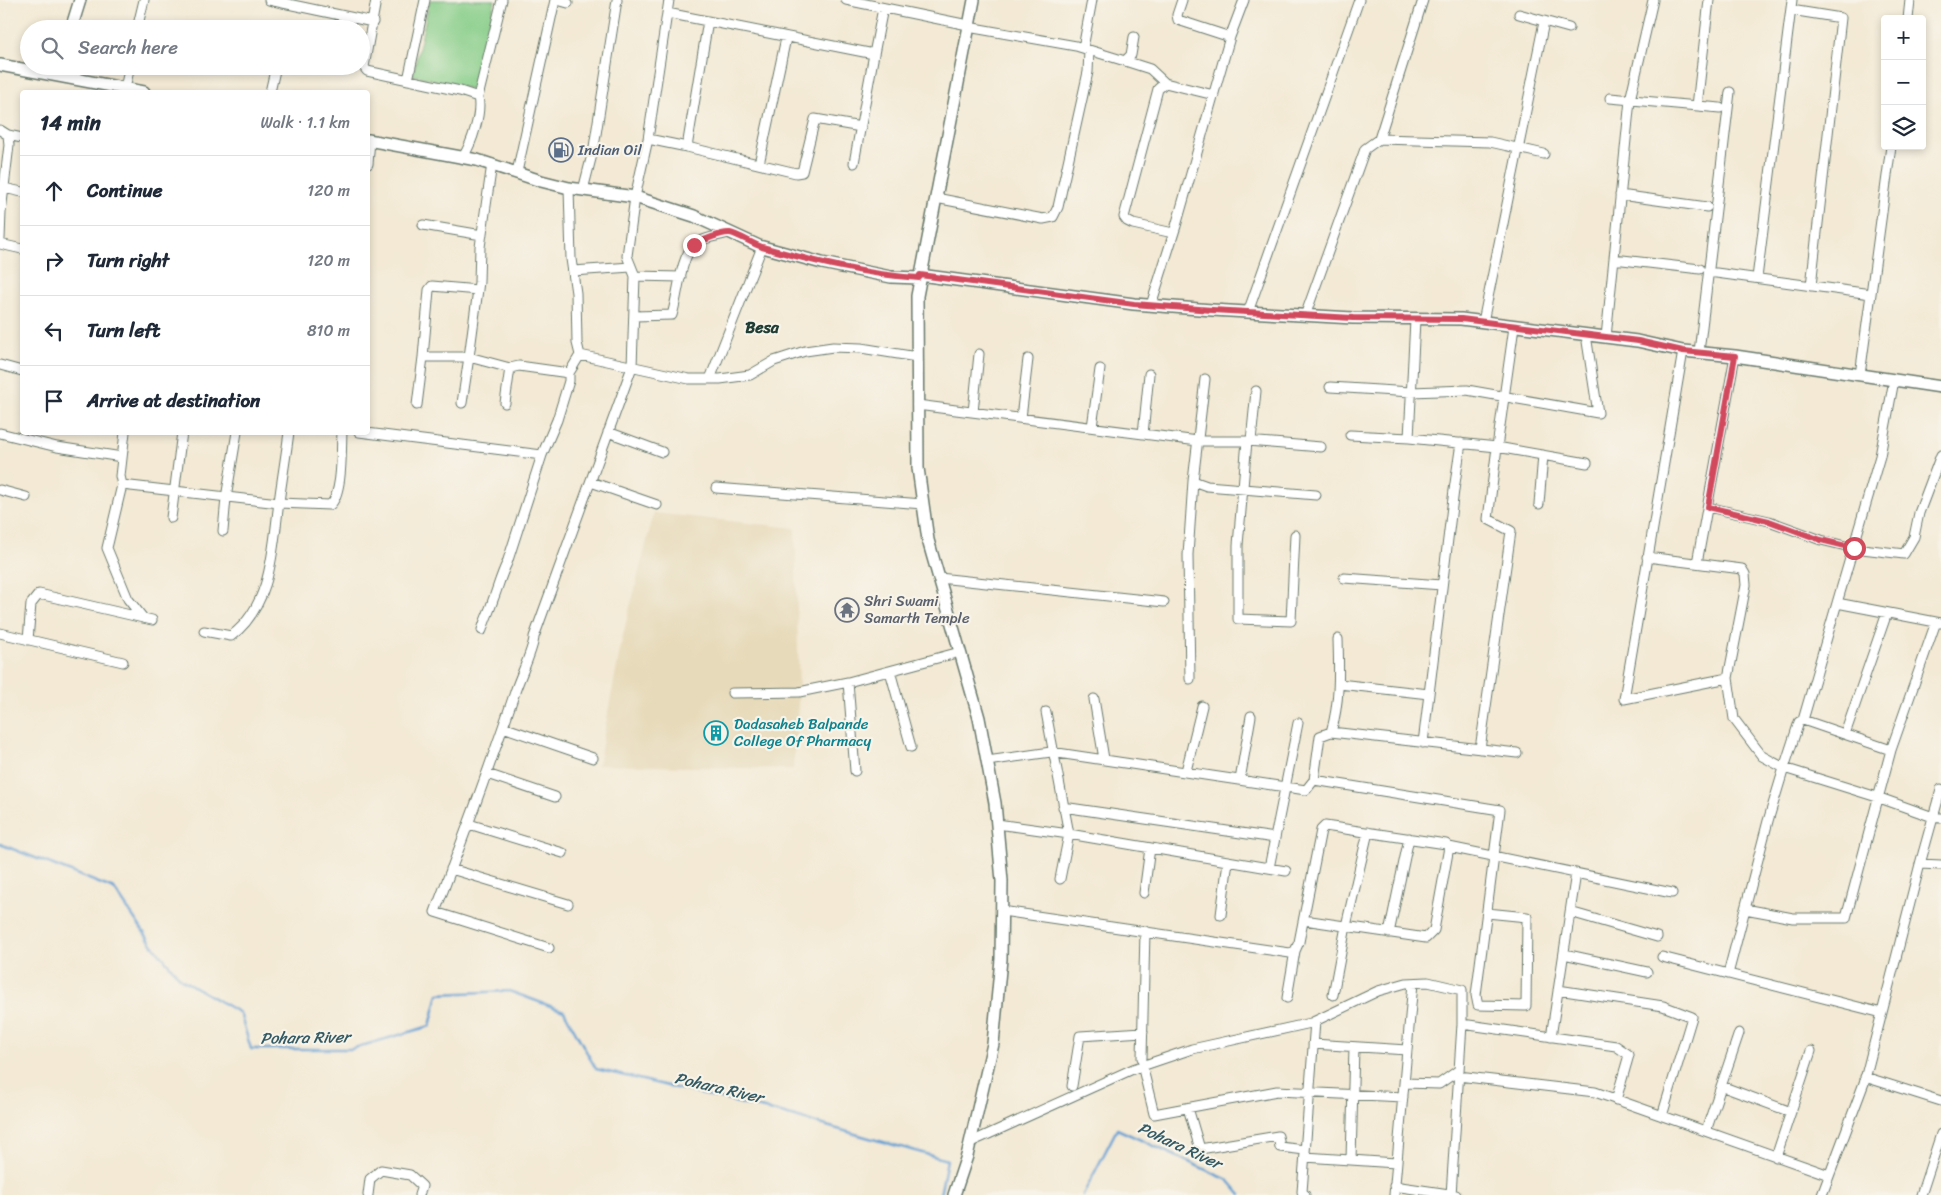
<!DOCTYPE html>
<meta charset="utf-8">
<style>
:root{--surface:#fff;--page:#f6f6f7;--text:#1f2937;--muted:#747a83;--line:#e0e1e3}
body{margin:0;font-family:Sriracha,sans-serif;background:var(--page);color:var(--text)}
.controls{position:absolute;right:15px;top:15px;display:grid;overflow:hidden;border-radius:5px;box-shadow:0 2px 8px #0003}
.controls button{width:45px;height:45px;display:grid;place-items:center;padding:0;border:0;border-bottom:1px solid var(--line);background:var(--surface);color:var(--text);font:25px sans-serif}
.stop{position:absolute;width:15px;height:15px;margin:-11px;border:4px solid #d1495b;border-radius:50%;background:#fff}
.stop.end{background:#d1495b;border-color:#fff;box-shadow:0 1px 5px #0008}
.list{margin:0;padding:0;list-style:none}
h2{display:flex;justify-content:space-between;align-items:center;height:65px;margin:0;padding:0 20px;font-size:21px}
h2 small{font-size:16px;font-weight:400;color:var(--muted)}
.list li{display:grid;grid-template-columns:32px 1fr auto;gap:15px;align-items:center;box-sizing:border-box;height:70px;padding:0 20px;border-top:1px solid var(--line)}
.list b{display:block;font-size:19px;white-space:nowrap}
.list em{font-size:16px;font-style:normal;color:var(--muted)}
.icon{flex:none;width:28px;height:28px;fill:none;stroke:currentColor;stroke-width:2;stroke-linecap:round;stroke-linejoin:round}
.map{position:relative;flex:none;width:1941px;height:1195px;overflow:hidden}
.search{position:absolute;background:var(--surface);box-shadow:0 2px 8px #0003;left:20px;top:20px;width:350px;height:55px;display:flex;align-items:center;gap:12px;box-sizing:border-box;padding:0 18px;border-radius:28px;color:var(--muted);font-size:19px}
.panel{position:absolute;background:var(--surface);box-shadow:0 2px 8px #0003;left:20px;top:90px;width:350px;height:345px;border-radius:5px}
.map>svg:first-child{display:block}
</style>
<div class="map">
<svg width="1941" height="1195" viewBox="0 0 1941 1195">
<rect width="100%" height="100%" fill="#f7f3e8"/>
<filter id="ink" filterUnits="userSpaceOnUse"><feTurbulence type="fractalNoise" baseFrequency=".02" numOctaves="2"/><feDisplacementMap in="SourceGraphic" scale="10" xChannelSelector="R" yChannelSelector="G"/><feConvolveMatrix kernelMatrix="1 2 1 2 8 2 1 2 1" color-interpolation-filters="sRGB"/></filter>
<filter id="wash" filterUnits="userSpaceOnUse"><feTurbulence type="fractalNoise" baseFrequency=".0096" numOctaves="4" result="noise"/><feDisplacementMap in="SourceGraphic" scale="20" xChannelSelector="R" yChannelSelector="G"/><feGaussianBlur stdDeviation="1.12" result="paint"/><feColorMatrix in="noise" values="0 0 0 0 0 0 0 0 0 0 0 0 0 0 0 0 0 1.4 0 .05"/><feComposite in="paint" operator="in"/></filter>
<g filter="url(#wash)">
<rect width="100%" height="100%" fill="#f3e9d4"/>
<path fill="#e7daba" d="M 654,513 L 795,528 L 799,692 L 793,769 L 598,765 L 623,635 Z"/>
<path fill="#86cd88" stroke="#52855e" d="M 430,0 L 495,0 L 475,90 L 413,75 Z"/>
<g fill="none" stroke-linecap="round" stroke-linejoin="round">
<path stroke="#629fd3" stroke-width="2.5" d="M 0,844 L 114,889 L 152,944 L 181,979 L 240,1013 L 251,1049 L 351,1049 L 430,1026 L 438,994 L 509,991 L 564,1011 L 596,1069 L 781,1113 L 947,1160 L 940,1195
M 1083,1195 L 1117,1129 L 1228,1180 L 1241,1195"/>
</g>
</g>
<g filter="url(#ink)">
<g fill="none" stroke-linecap="round" stroke-linejoin="round">
<g stroke="#69796c" stroke-width="11">
<path id="minor" d="M 269,0 L 373,22
M 376,0 L 364,67 L 367,71 L 460,91 L 478,97 C 482,113 472,143 463,157
M 557,0 L 568,3
M 846,0 L 968,25
M 1791,10 L 1841,18 L 1811,286
M 667,13 L 874,54 L 883,8
M 1519,14 L 1569,28
M 1908,19 L 1910,0
M 708,21 L 687,147 L 796,173 L 802,172 L 815,119 L 861,127
M 138,27 L 150,29
M 968,27 L 1076,46 L 1125,61 L 1131,55 L 1134,37
M 137,29 L 144,0
M 1230,37 L 1244,0
M 1083,48 L 1092,0
M 1125,61 L 1150,69 L 1165,83 L 1214,95
M 408,80 L 425,0
M 1165,83 L 1158,89 L 1124,217 L 1127,221 L 1133,224 L 1173,233
M 125,88 L 130,66
M 270,92 L 276,66
M 478,97 L 502,0
M 1610,98 L 1720,108
M 1697,106 L 1709,0
M 0,130 L 8,135 L 9,145 L 1,212 L 0,239
M 8,135 L 22,138
M 648,139 L 687,147
M 1379,139 L 1490,142 L 1544,154
M 854,163 L 874,54
M 368,164 L 370,140
M 759,164 L 786,38
M 517,172 L 555,0
M 4,188 L 22,192
M 569,188 L 571,259 L 576,293 L 577,343 L 580,355 L 689,379 L 720,379 L 750,375 L 774,361 L 805,351 L 833,347 L 861,348 L 917,357
M 583,190 L 594,147 L 617,0
M 1620,195 L 1707,207
M 936,198 L 1043,219 L 1053,217 L 1058,207 L 1088,72 L 1089,51
M 423,225 L 482,235
M 0,244 L 22,249
M 1614,259 L 1700,269
M 573,271 L 631,267
M 1709,272 L 1871,294
M 635,276 L 681,277
M 1757,278 L 1792,0
M 1151,305 L 1176,226 L 1230,37 L 1178,20 L 1177,15 L 1182,0
M 1248,312 L 1359,0
M 634,316 L 672,315 C 678,297 680,256 695,244 C 704,237 719,236 729,233
M 1305,316 L 1365,149 L 1379,139 L 1423,0
M 1415,320 L 1409,438 L 1497,447 L 1514,327
M 1483,322 L 1544,22
M 1606,337 L 1630,100 L 1653,0
M 1683,351 L 1624,699 L 1728,678
M 1699,352 L 1730,92
M 423,357 L 429,290 L 432,286 L 478,290
M 0,365 L 22,371
M 1860,375 L 1891,146
M 710,379 L 762,247
M 1894,380 L 1880,456 L 1837,603 L 1941,623
M 1330,387 L 1411,392 L 1467,390 L 1598,413 L 1586,335
M 462,403 L 469,357 L 510,368 L 519,366 L 569,373
M 505,403 L 510,368
M 417,405 L 423,357 L 469,357 L 479,282 L 480,247 L 492,164
M 917,405 L 1198,441 L 1247,441 L 1321,447
M 973,412 L 979,354
M 1021,418 L 1028,359
M 1092,427 L 1100,369
M 125,432 L 120,476 L 122,485 L 279,503 L 330,505 C 343,494 341,450 342,432
M 359,432 L 542,455
M 608,432 L 662,452
M 0,433 L 57,447 L 122,457
M 1143,434 L 1149,374
M 1350,435 L 1409,438
M 1247,441 L 1238,545 L 1238,619 L 1291,621 L 1295,535
M 1251,441 L 1256,391
M 1193,481 L 1207,486 L 1316,495
M 591,482 L 657,505
M 122,485 L 107,548 L 128,599 L 143,618
M 716,488 L 923,504
M 0,490 L 26,497
M 1539,504 L 1543,455
M 1708,507 L 1769,521 L 1821,540 L 1854,548 L 1904,554 L 1914,537 L 1919,513 L 1941,455
M 171,518 L 182,432
M 223,531 L 226,498 L 237,432
M 1647,557 L 1742,569 L 1745,574 L 1746,585 L 1728,678 L 1734,719 L 1762,756 L 1784,768 L 1799,722 L 1803,720 L 1891,750 L 1936,622
M 1697,563 L 1735,356
M 939,578 L 1164,602
M 1344,578 L 1442,585
M 482,630 C 485,619 490,610 493,600 C 498,587 501,575 507,563 L 542,455 L 557,420 L 569,381 L 569,373 L 580,355
M 204,631 L 231,636 C 272,606 273,547 279,502 C 282,479 286,456 289,432
M 0,633 L 123,662
M 28,640 L 31,604 L 39,594 L 152,620
M 890,671 L 911,747
M 1190,679 L 1188,555 L 1193,481 L 1205,379
M 848,682 L 855,771
M 1339,684 L 1429,694
M 732,693 L 799,692 L 848,682 L 960,652
M 1094,699 L 1104,759
M 1046,712 L 1069,834 L 1060,879
M 1803,720 L 1837,603
M 503,727 L 593,758
M 1331,732 L 1517,753
M 1845,734 L 1887,613
M 1423,743 L 1454,490 L 1461,443
M 1480,749 L 1511,531 L 1488,519 L 1497,447 L 1587,463
M 1891,750 L 1846,918 L 1793,918 L 1745,909 L 1768,821 L 1784,768 L 1877,797 L 1933,817 L 1941,818
M 987,761 L 1051,752 L 1306,790 L 1314,780 L 1500,810 L 1476,995 L 1478,1005 L 1526,1006 L 1527,917 L 1487,913
M 1186,771 L 1202,706
M 487,774 L 555,797
M 1240,780 L 1251,716
M 1314,780 L 1320,736 L 1331,732 C 1340,702 1339,671 1338,639
M 1941,789 L 1920,864 L 1941,865
M 1063,807 L 1275,838
M 469,824 L 563,853
M 997,824 L 1069,834 L 1286,871
M 1449,847 L 1672,893
M 1269,868 L 1298,723
M 451,869 L 568,904
M 1144,893 L 1150,848
M 1002,911 L 1290,953 L 1295,951 L 1299,942 L 1321,830 L 1325,826 L 1446,844 L 1449,847 L 1434,930 L 1426,938 L 1304,920
M 1570,912 L 1657,937
M 1221,915 L 1228,861
M 1389,933 L 1409,838
M 549,948 L 435,912 C 463,839 490,766 515,692 C 519,679 534,648 534,637 L 632,367 L 635,276 L 627,256 L 635,197 L 648,139 L 669,0
M 1564,954 L 1647,972
M 1662,957 L 1882,1013
M 1728,974 L 1745,909
M 1558,990 L 1663,1006 L 1692,1017 L 1662,1116
M 1333,995 L 1346,926 L 1368,832
M 1287,998 L 1295,951
M 1551,1037 L 1576,873
M 1313,1044 L 1407,1050
M 1142,1058 L 1145,931
M 1142,1065 L 1154,1114 L 1277,1091 L 1403,1097
M 1458,1076 L 1595,1092 L 1829,1175
M 1865,1077 L 1941,1101
M 1404,1083 L 1439,1084 L 1459,1070
M 1072,1086 L 1080,1036 L 1143,1032
M 1721,1086 L 1791,1112
M 1188,1108 L 1200,1149 L 1278,1136 L 1280,1147 L 1305,1150
M 1706,1131 L 1739,1033
M 971,1142 L 1133,1069 L 1192,1049 L 1311,1023 L 1378,991 L 1406,983 L 1428,982 L 1462,990 L 1462,1024 L 1616,1046 L 1629,1055 L 1616,1100
M 1305,1157 L 1396,1163
M 1776,1157 L 1811,1051
M 1351,1160 L 1354,1047
M 1394,1186 L 1456,1195
M 368,1195 L 370,1179 L 381,1170 L 410,1175 L 422,1186 L 419,1195
M 1305,1195 L 1302,1192 L 1315,1021
M 1394,1195 L 1413,983
M 1451,1195 L 1462,1024
M 1822,1195 L 1864,1083 L 1920,864
M 1921,1195 L 1941,1134"/>
</g>
<g stroke="#69796c" stroke-width="14">
<path id="tertiary" d="M 71,29 L 80,0
M 0,65 L 144,92
M 368,140 L 477,160 L 541,181 L 569,188 L 635,197 L 694,216 L 759,246 L 822,263 L 891,277 L 919,278
M 920,275 L 1134,304 L 1212,310 L 1353,318 L 1461,319 L 1637,341 L 1683,351 L 1735,356 L 1941,387
M 954,1195 L 967,1156 L 993,1044 L 1001,959 L 1002,881 L 995,803 L 979,718 L 928,540 L 918,468 L 917,296 L 974,0"/>
</g>
<use href="#minor" stroke="#fff" stroke-width="9"/>
<use href="#tertiary" stroke="#fff" stroke-width="11"/>
</g>
</g>
<g fill="none" stroke-linecap="round" stroke-linejoin="round" filter="url(#ink)">
<path stroke="#d1495b" stroke-width="6" d="M 694,245 C 701,241 722,232 730,233 C 737,234 753,244 762,247 C 813,261 866,275 919,278 L 920,275 L 1134,304 L 1212,310 L 1353,318 L 1461,319 L 1638,341 L 1683,351 L 1735,356 L 1708,507 L 1769,521 L 1821,540 L 1854,548"/>
</g>
<defs>
<g id="fuel-ring" transform="scale(1.25)"><circle r="9.5" fill="#f7f3e8" stroke="#5c6f8a" stroke-width="1.5"/><path d="M-5.5-6h7V0h2V4h1.3V-2.5L3-4.5l.8-.8L6-3V5H2.5V1h-1V6h-7ZM-4.2-4.7v3.2H.2V-4.7Z" fill="#5c6f8a"/></g>
<g id="temple-ring" transform="scale(1.25)"><circle r="9.5" fill="#f7f3e8" stroke="#6b7280" stroke-width="1.5"/><path d="M0-6L5-2H3V0L6.5 2.5H4V6H1.5V3h-3V6H-4V2.5H-6.5L-3 0V-2H-5Z" fill="#6b7280"/></g>
<g id="building-ring" transform="scale(1.25)"><circle r="9.5" fill="#f7f3e8" stroke="#0f9aa8" stroke-width="1.5"/><path d="M-4-6H4V6H1V3H-1V6H-4ZM-2.5-4.3h1.7v1.8h-1.7ZM.8-4.3h1.7v1.8H.8ZM-2.5-1h1.7V.8h-1.7ZM.8-1h1.7V.8H.8Z" fill="#0f9aa8"/></g>
</defs>
<g fill-rule="evenodd">
<use href="#fuel-ring" x="561" y="150"/>
<use href="#temple-ring" x="847" y="610"/>
<use href="#building-ring" x="716" y="733"/>
</g>
<g text-anchor="middle" stroke-width="4.5" stroke-linejoin="round" paint-order="stroke">
<g font-size="15" fill="#4e5e75" stroke="#f7f3e8" text-anchor="start">
<text x="578" y="155">Indian Oil</text>
</g>
<g font-size="15" fill="#5b616d" stroke="#f7f3e8" text-anchor="start">
<text x="864" y="606">Shri Swami<tspan x="864" dy="17">Samarth Temple</tspan></text>
</g>
<g font-size="15" fill="#0d838f" stroke="#f7f3e8" text-anchor="start">
<text x="734" y="729">Dadasaheb Balpande<tspan x="734" dy="17">College Of Pharmacy</tspan></text>
</g>
<g font-size="16" font-weight="bold" fill="#1f3d34" stroke="#f7f3e8">
<text x="762" y="333">Besa</text>
</g>
<g font-size="16" font-style="italic" fill="#335a64" stroke="#f7f3e8">
<text transform="translate(305 1037) rotate(-1)" y="6">Pohara River</text>
<text transform="translate(719 1087) rotate(13)" y="6">Pohara River</text>
<text transform="translate(1180 1145) rotate(25)" y="6">Pohara River</text>
</g>
</g>
</svg>
<div class="controls">
<button>+</button>
<button>−</button>
<button><svg class="icon" aria-label="layers" viewBox="0 0 24 24"><path d="M12 4l9 5-9 5-9-5zM3 14l9 5 9-5"/></svg></button>
</div>
<div class="stop" style="left:1854px;top:548px"></div>
<div class="stop end" style="left:694px;top:245px"></div>
<div class="search"><svg class="icon" aria-label="search" viewBox="0 0 24 24"><circle cx="10" cy="10" r="6"/><path d="M15 15l6 6"/></svg>Search here</div>
<section class="panel">
<h2>14 min<small>Walk · 1.1 km</small></h2>
<ul class="list">
<li><svg class="icon" aria-label="ahead" viewBox="0 0 24 24"><path d="M12 20V5M6 11l6-6 6 6"/></svg><div><b>Continue</b></div><em>120 m</em></li>
<li><svg class="icon" aria-label="right" viewBox="0 0 24 24"><path d="M7 20v-9h11M14 6l5 5-5 5"/></svg><div><b>Turn right</b></div><em>120 m</em></li>
<li><svg class="icon" aria-label="left" viewBox="0 0 24 24"><path d="M17 20v-9H6M10 6l-5 5 5 5"/></svg><div><b>Turn left</b></div><em>810 m</em></li>
<li><svg class="icon" aria-label="arrive" viewBox="0 0 24 24"><path d="M6 21V4h12l-3 4 3 4H6"/></svg><div><b>Arrive at destination</b></div></li>
</ul>
</section>
</div>
